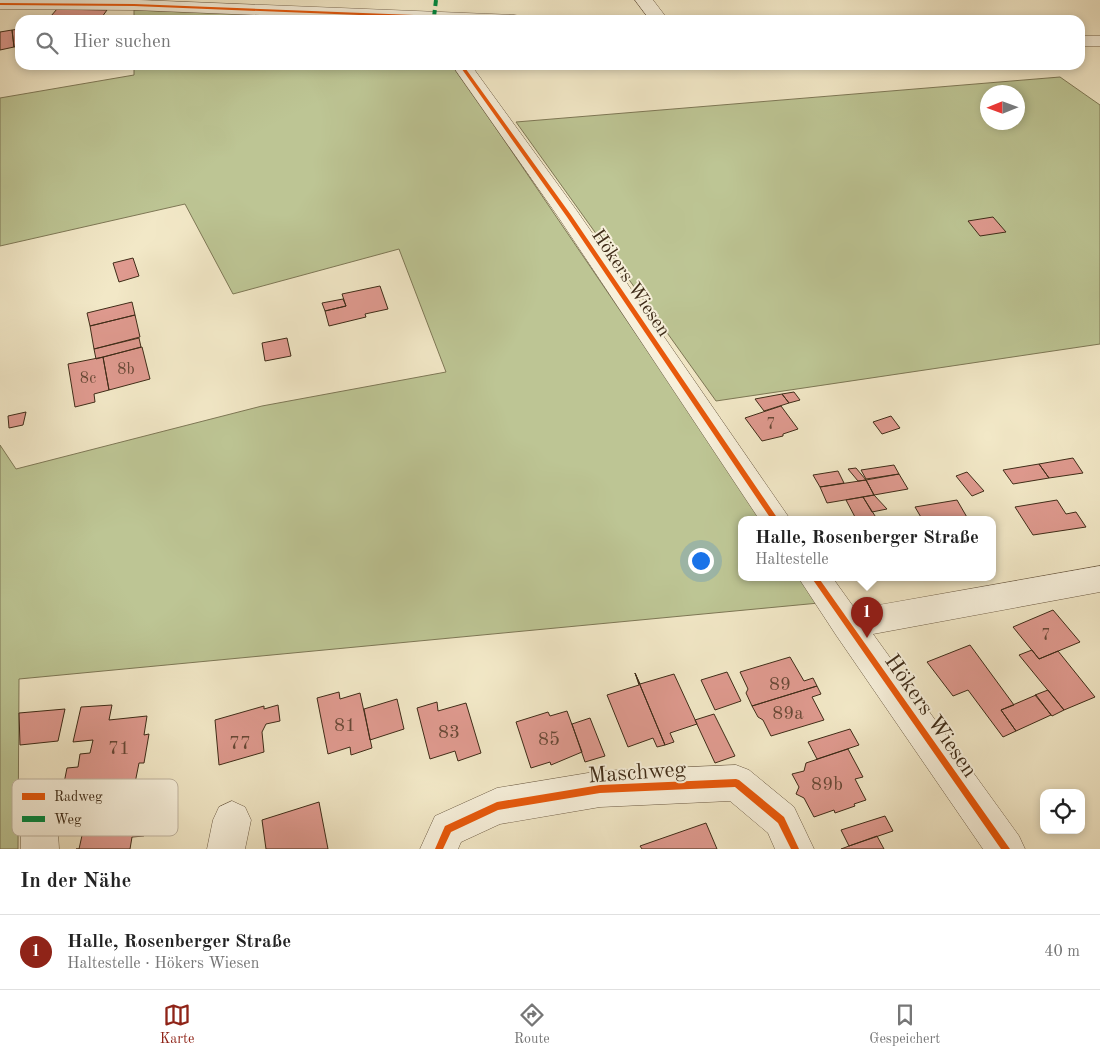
<!DOCTYPE html>
<html lang="de">
<meta charset="utf-8">
<style>
:root{--surface:#fff;--page:#f6f6f6;--text:#222;--muted:#767676;--line:#e0e0e0;--accent:#8f2418}
body{margin:0;font-family:"Old Standard TT",serif;background:var(--page);color:var(--text)}
.controls{position:absolute;right:15px;bottom:15px;display:grid;overflow:hidden;border-radius:10px;box-shadow:0 2px 8px #0003}
.controls button{width:45px;height:45px;display:grid;place-items:center;padding:0;border:0;border-bottom:1px solid var(--line);background:var(--surface);color:var(--text);font:25px sans-serif}
.compass{position:absolute;left:980px;top:85px;width:45px;height:45px;border-radius:50%;background:var(--surface);box-shadow:0 2px 8px #0003;rotate:269deg}
.you{position:absolute;left:700px;top:560px;width:18px;height:18px;margin:-12px;border:4px solid #fff;border-radius:50%;background:#1a73e8;box-shadow:0 0 0 8px #1a73e833}
.badge{display:grid;place-items:center;width:32px;height:32px;border-radius:50%;background:var(--accent);color:#fff;font-size:16px;font-weight:700}
.pin{position:absolute;translate:-50% -41px;filter:drop-shadow(0 1px 2px #0008)}
.pin::after{content:'';position:absolute;top:26px;width:18px;height:15px;background:inherit;clip-path:polygon(0 0,100% 0,50% 100%)}
.popup{position:absolute;left:738px;top:516px;width:258px;height:65px;box-sizing:border-box;display:grid;place-content:center;border-radius:10px;background:var(--surface);filter:drop-shadow(0 1px 4px #0005);font-size:16px;white-space:nowrap;color:var(--muted)}
.popup b{font-size:19px;color:var(--text)}
.popup::after{content:'';position:absolute;left:50%;top:100%;margin-left:-10px;border:10px solid transparent;border-top-color:var(--surface)}
.list{margin:0;padding:0;list-style:none}
h2{display:flex;justify-content:space-between;align-items:center;height:65px;margin:0;padding:0 20px;font-size:21px}
h2 small{font-size:16px;font-weight:400;color:var(--muted)}
.list li{display:grid;grid-template-columns:32px 1fr auto;gap:15px;align-items:center;box-sizing:border-box;height:75px;padding:0 20px;border-top:1px solid var(--line)}
.list b{display:block;font-size:19px;white-space:nowrap}
.list p{margin:0;font-size:16px;white-space:nowrap;color:var(--muted)}
.list em{font-size:16px;font-style:normal;color:var(--muted)}
.icon{flex:none;width:28px;height:28px;fill:none;stroke:currentColor;stroke-width:2;stroke-linecap:round;stroke-linejoin:round}
.map{position:relative;flex:none;width:1100px;height:849px;overflow:hidden}
.search{position:absolute;background:var(--surface);box-shadow:0 2px 8px #0003;left:15px;right:15px;top:15px;height:55px;display:flex;align-items:center;gap:12px;box-sizing:border-box;padding:0 18px;border-radius:15px;color:var(--muted);font-size:19px}
.sheet{height:140px;background:var(--surface)}
nav{display:flex;justify-content:space-around;align-items:center;box-sizing:border-box;height:70px;border-top:1px solid var(--line);background:var(--surface);font-size:14px;color:var(--muted)}
nav a{display:grid;justify-items:center;gap:2px}
nav .on{color:var(--accent)}
.map>svg:first-child{display:block}
</style>
<div class="map">
<svg width="1100" height="849" viewBox="0 0 1100 849">
<rect width="100%" height="100%" fill="#f2e8c7"/>
<filter id="stains"><feTurbulence type="fractalNoise" baseFrequency=".004" numOctaves="4"/><feColorMatrix values="0 0 0 0 .2 0 0 0 0 .09 0 0 0 0 .02 0 0 0 .5 -.17"/></filter>
<radialGradient id="worn" r=".72"><stop offset=".6" stop-color="#630" stop-opacity="0"/><stop offset="1" stop-color="#630" stop-opacity=".3"/></radialGradient>
<path fill="#bdc594" stroke="#7e7856" fill-rule="evenodd" d="M 134,10 L 400,20 L 134,20 Z
M 134,65 L 453,65 L 762,519 L 742,519 L 742,577 L 801,577 L 819,603 L 19,679 L 18,849 L 0,849 L 0,445 L 16,469 L 262,406 L 446,372 L 399,249 L 233,294 L 185,204 L 0,246 L 0,98 L 134,75 Z
M 1060,77 L 1100,105 L 1100,344 L 716,401 L 516,122 ZM 988,92 L 1018,92 L 1018,122 L 988,122 Z"/>
<path fill="#df9a8f" stroke="#3f2c18" d="M 57,9 L 107,10 L 102,17 L 51,16 Z
M 20,29 L 20,46 L 14,47 L 12,30 Z
M 12,30 L 14,47 L 0,50 L 0,32 Z
M 993,217 L 1006,232 L 980,236 L 968,221 Z
M 133,258 L 139,276 L 119,282 L 113,263 Z
M 380,286 L 388,309 L 365,314 L 366,317 L 329,326 L 325,311 L 346,306 L 342,294 Z
M 343,299 L 346,306 L 325,311 L 322,303 Z
M 132,302 L 135,315 L 90,326 L 87,313 Z
M 135,315 L 140,337 L 94,349 L 90,326 Z
M 139,338 L 141,347 L 96,359 L 94,349 Z
M 287,338 L 291,356 L 265,361 L 262,343 Z
M 142,347 L 150,379 L 109,390 L 103,357 Z
M 103,357 L 109,390 L 94,394 L 95,402 L 75,407 L 68,364 Z
M 794,392 L 800,400 L 789,403 L 782,394 Z
M 782,394 L 789,403 L 764,411 L 755,399 Z
M 781,406 L 798,429 L 783,434 L 783,436 L 762,441 L 745,418 Z
M 26,412 L 23,425 L 9,428 L 8,416 Z
M 891,416 L 900,428 L 882,434 L 873,422 Z
M 1073,458 L 1083,473 L 1049,478 L 1039,464 Z
M 1039,464 L 1049,478 L 1013,484 L 1003,470 Z
M 894,465 L 899,474 L 866,479 L 861,470 Z
M 856,468 L 866,480 L 858,481 L 848,469 Z
M 838,471 L 844,483 L 820,487 L 813,475 Z
M 967,472 L 984,491 L 972,496 L 956,476 Z
M 899,474 L 908,489 L 874,495 L 866,480 Z
M 866,480 L 874,495 L 827,503 L 820,487 Z
M 874,495 L 887,509 L 872,512 L 863,497 Z
M 863,497 L 877,519 L 841,519 L 855,517 L 846,500 Z
M 957,500 L 968,519 L 922,519 L 915,507 Z
M 1057,500 L 1066,514 L 1076,512 L 1086,527 L 1033,535 L 1015,507 Z
M 1053,610 L 1080,642 L 1039,659 L 1013,627 Z
M 970,645 L 1014,705 L 1001,710 L 1016,731 L 1003,737 L 968,690 L 953,696 L 927,662 Z
M 1032,650 L 1039,659 L 1058,651 L 1095,697 L 1064,710 L 1019,655 Z
M 790,657 L 804,681 L 813,678 L 817,686 L 752,706 L 746,693 L 748,689 L 740,672 Z
M 727,672 L 741,701 L 715,710 L 701,680 Z
M 635,673 L 665,745 L 657,747 L 653,738 L 628,747 L 607,695 L 639,685 Z
M 635,673 L 640,684 L 674,674 L 697,724 L 670,733 L 674,742 L 665,745 Z
M 817,686 L 821,694 L 812,697 L 824,720 L 771,736 L 763,720 L 758,717 L 752,706 Z
M 1048,690 L 1064,710 L 1052,716 L 1035,695 Z
M 339,692 L 340,699 L 360,693 L 372,748 L 351,755 L 350,747 L 328,754 L 317,698 Z
M 1036,695 L 1051,715 L 1016,731 L 1001,710 Z
M 397,699 L 404,729 L 370,740 L 364,709 Z
M 437,702 L 438,711 L 466,703 L 481,753 L 458,761 L 455,751 L 430,759 L 417,708 Z
M 112,705 L 109,720 L 147,716 L 144,735 L 149,734 L 144,763 L 139,763 L 135,783 L 63,788 L 67,768 L 78,767 L 80,754 L 90,753 L 93,740 L 73,742 L 81,707 Z
M 278,705 L 280,721 L 266,724 L 262,732 L 264,752 L 219,765 L 215,720 L 264,706 L 264,709 Z
M 65,709 L 58,741 L 20,745 L 19,713 Z
M 567,711 L 582,752 L 551,765 L 550,762 L 531,768 L 516,722 L 548,712 L 550,716 Z
M 714,714 L 735,756 L 715,763 L 695,720 Z
M 590,718 L 605,756 L 585,762 L 572,724 Z
M 850,729 L 859,745 L 817,759 L 808,742 Z
M 848,749 L 863,777 L 855,779 L 866,800 L 854,804 L 855,806 L 835,813 L 834,810 L 814,817 L 804,798 L 796,794 L 799,787 L 792,774 L 804,771 L 806,763 Z
M 84,786 L 96,786 L 93,803 L 59,805 L 63,788 Z
M 102,801 L 99,818 L 68,821 L 72,804 Z
M 319,802 L 328,849 L 266,849 L 262,820 Z
M 148,813 L 144,836 L 132,837 L 130,849 L 76,849 L 79,849 L 85,822 L 99,821 L 99,818 Z
M 885,816 L 893,831 L 849,846 L 841,830 Z
M 706,823 L 717,849 L 642,849 L 640,846 Z
M 877,836 L 884,849 L 841,849 L 849,846 Z"/>
<g fill="none" stroke-linecap="round" stroke-linejoin="round">
<g stroke="#6c5b44" stroke-width="1">
<path id="minor" d="M 0,0 L 139,0 L 514,15 L 520,16 L 523,20 L 381,20 L 134,10 L 0,9 Z
M 635,0 L 653,0 L 666,17 L 664,20 L 650,20 Z
M 1080,36 L 1100,36 L 1100,46 L 1080,46 Z
M 452,65 L 471,65 L 577,211 L 790,519 L 759,519 L 559,218 Z
M 1100,566 L 1100,592 L 873,634 L 1019,836 L 1025,849 L 983,849 L 836,635 L 798,577 L 832,577 L 855,609 Z
M 736,765 L 749,770 L 794,807 L 814,849 L 775,849 L 768,833 L 730,801 L 600,807 L 500,824 L 461,842 L 458,849 L 420,849 L 435,816 L 497,788 L 600,771 Z
M 38,782 L 51,787 L 56,800 L 59,849 L 21,849 L 20,800 L 25,787 Z
M 232,801 L 245,807 L 251,820 L 245,849 L 207,849 L 213,820 L 219,807 Z"/>
</g>
<use href="#minor" fill="#f7f0db" fill-rule="evenodd"/>
<path stroke="#00873e" stroke-width="4" stroke-dasharray="7 4" stroke-linecap="butt" d="M 434,17 L 436,0"/>
<g stroke="#f7f0db" stroke-width="3">
<path id="cycleway" d="M 0,3 L 134,4 L 514,19 L 516,20 L 483,20 L 134,6 L 0,5 Z
M 459,65 L 463,65 L 571,215 L 778,519 L 771,519 L 567,217 Z
M 811,577 L 818,577 L 1010,849 L 1001,849 Z
M 736,779 L 739,780 L 784,817 L 799,849 L 791,849 L 778,823 L 735,787 L 600,793 L 498,810 L 451,832 L 443,849 L 435,849 L 445,826 L 497,802 L 600,785 Z"/>
</g>
<use href="#cycleway" fill="#e8590c" fill-rule="evenodd"/>
</g>
<g text-anchor="middle" stroke-width="4" stroke-linejoin="round" paint-order="stroke">
<g font-size="16" fill="#674836">
<text x="126" y="374">8b</text>
<text x="88" y="383">8c</text>
<text x="771" y="429">7</text>
<text x="1046" y="640">7</text>
</g>
<g font-size="19" fill="#3f2c18" stroke="#f7f0db">
<text transform="translate(632 282) rotate(56)" y="7">Hökers Wiesen</text>
</g>
<g font-size="19" fill="#674836">
<text x="780" y="690">89</text>
<text x="788" y="719">89a</text>
<text x="345" y="731">81</text>
<text x="449" y="738">83</text>
<text x="549" y="745">85</text>
<text x="240" y="749">77</text>
<text x="119" y="754">71</text>
<text x="827" y="790">89b</text>
</g>
<g font-size="22" fill="#3f2c18" stroke="#f7f0db">
<text transform="translate(932 715) rotate(55)" y="8">Hökers Wiesen</text>
<text transform="translate(637 771) rotate(-4)" y="8">Maschweg</text>
</g>
</g>
<rect x="12" y="779" width="166" height="57" rx="8" fill="#f7f0db" stroke="#c0b5a0" stroke-width="1"/>
<rect x="22" y="793" width="23" height="7" fill="#e8590c"/>
<rect x="22" y="816" width="23" height="6" fill="#00873e"/>
<g font-size="14" fill="#3f2c18">
<text x="54" y="801">Radweg</text>
<text x="54" y="824">Weg</text>
</g>
<rect width="100%" height="100%" filter="url(#stains)"/>
<rect width="100%" height="100%" fill="url(#worn)"/>
</svg>
<div class="controls">
<button><svg class="icon" aria-label="locate" viewBox="0 0 24 24"><circle cx="12" cy="12" r="6"/><path d="M12 2v4M12 18v4M2 12h4M18 12h4"/></svg></button>
</div>
<svg class="compass" viewBox="-18 -18 36 36"><path d="M0-13l5 13h-10z" fill="#e53935"/><path d="M0 13l5-13h-10z" fill="#767676"/></svg>
<div class="you"></div>
<div class="pin badge" style="left:867px;top:638px">1</div>
<div class="popup"><b>Halle, Rosenberger Straße</b>Haltestelle</div>
<div class="search"><svg class="icon" aria-label="search" viewBox="0 0 24 24"><circle cx="10" cy="10" r="6"/><path d="M15 15l6 6"/></svg>Hier suchen</div>
</div>
<section class="sheet">
<h2>In der Nähe<small></small></h2>
<ul class="list">
<li><span class="badge">1</span><div><b>Halle, Rosenberger Straße</b><p>Haltestelle · Hökers Wiesen</p></div><em>40 m</em></li>
</ul>
</section>
<nav>
<a class="on"><svg class="icon" aria-label="map" viewBox="0 0 24 24"><path d="M3 6l6-2 6 2 6-2v14l-6 2-6-2-6 2zM9 4v14M15 6v14"/></svg>Karte</a>
<a><svg class="icon" aria-label="directions" viewBox="0 0 24 24"><path d="M12 3l9 9-9 9-9-9zM9 14v-3h6M13 9l2 2-2 2"/></svg>Route</a>
<a><svg class="icon" aria-label="saved" viewBox="0 0 24 24"><path d="M7 4h10v16l-5-4-5 4z"/></svg>Gespeichert</a>
</nav>
